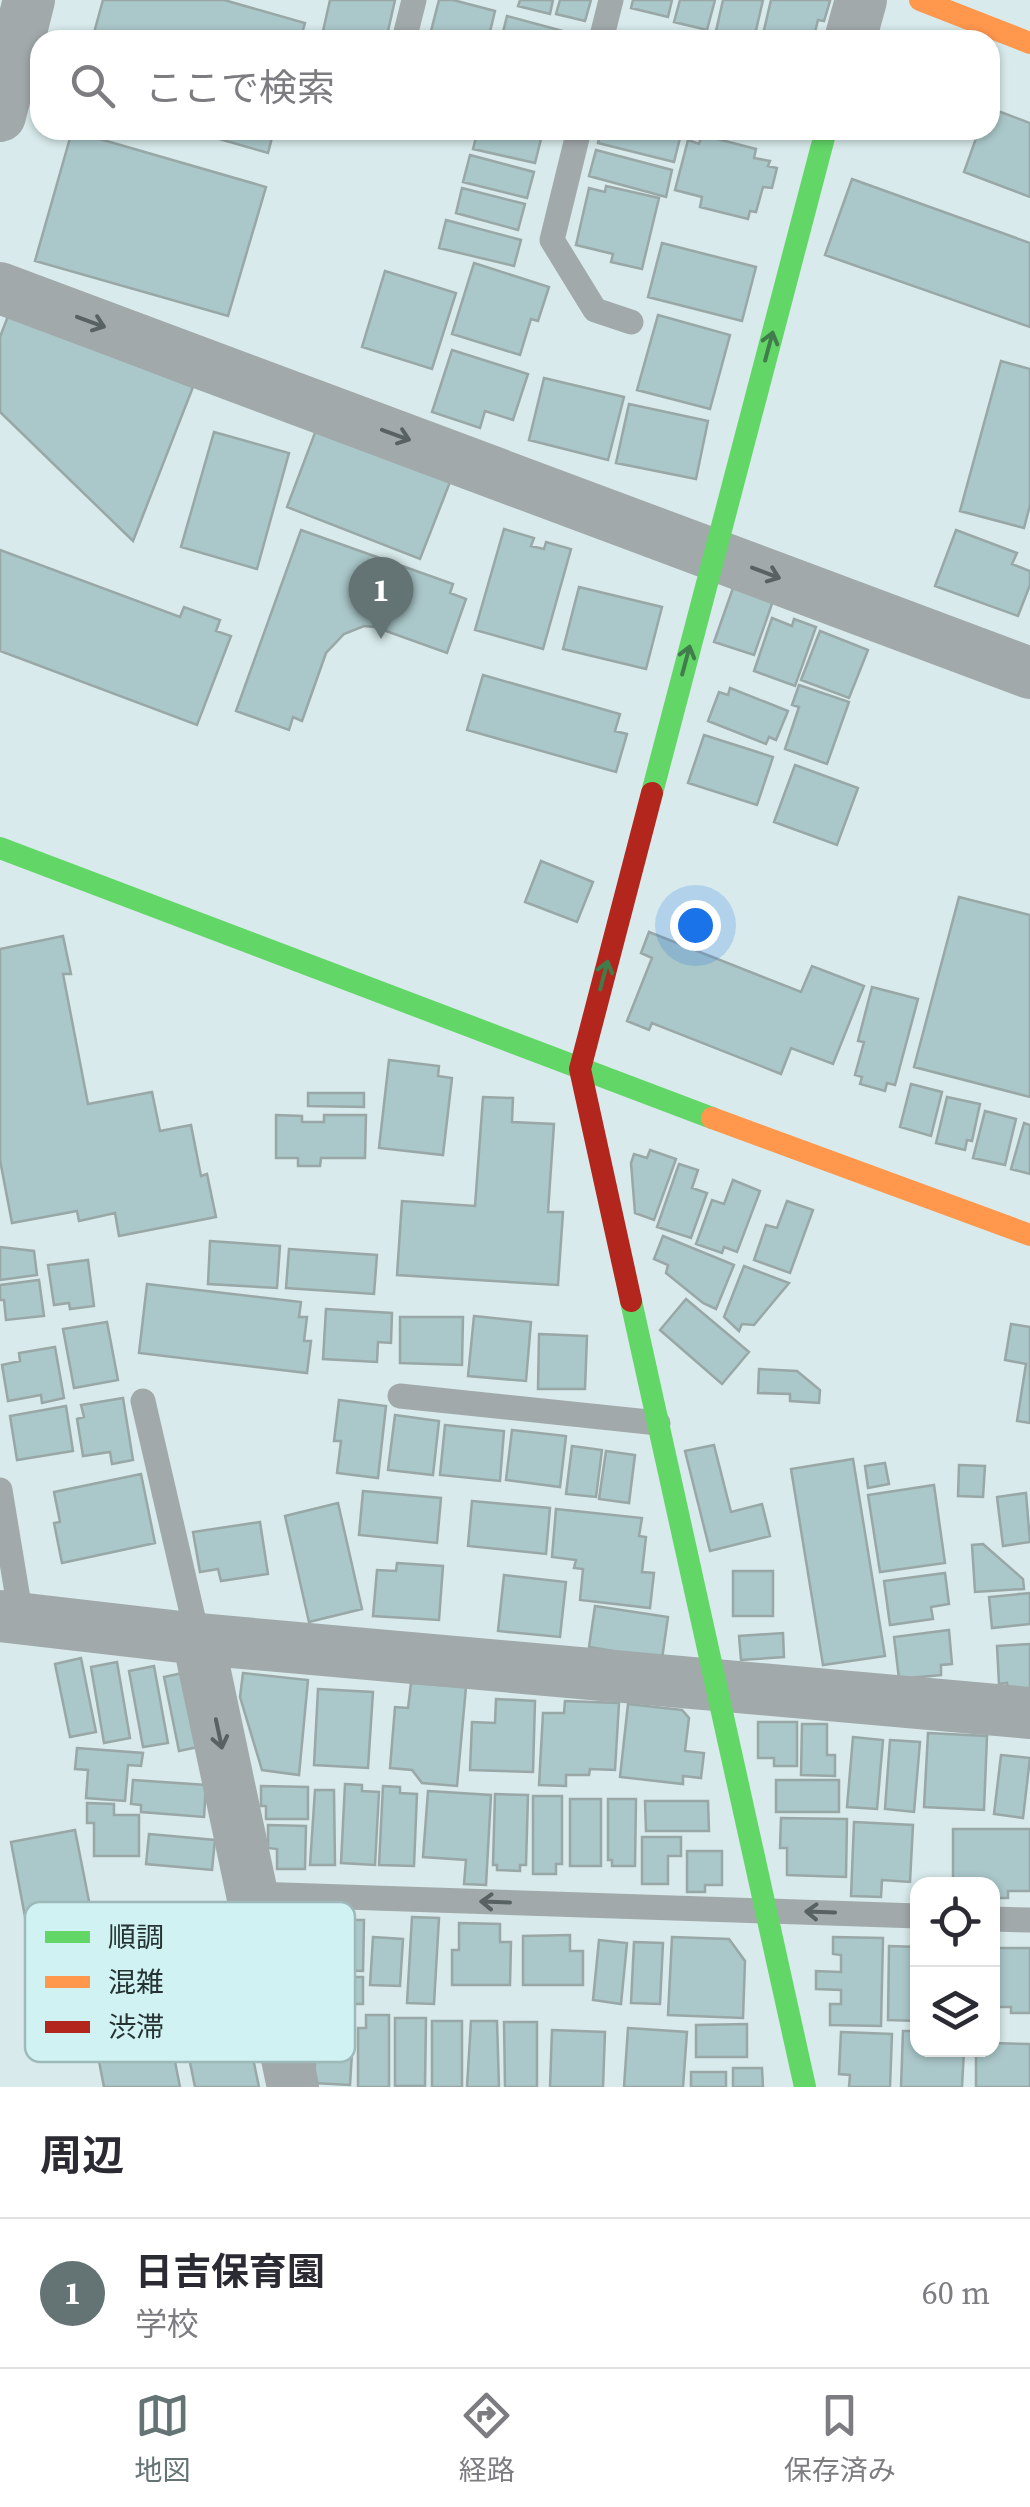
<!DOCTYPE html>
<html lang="ja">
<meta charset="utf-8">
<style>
:root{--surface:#fff;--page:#f2f2f3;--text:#2b2b33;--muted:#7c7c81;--line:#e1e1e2;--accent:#647373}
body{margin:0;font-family:"Source Serif 4","Noto Sans JP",serif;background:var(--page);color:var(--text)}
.controls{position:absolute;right:30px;bottom:30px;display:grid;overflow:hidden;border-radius:20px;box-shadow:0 2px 8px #0004}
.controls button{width:90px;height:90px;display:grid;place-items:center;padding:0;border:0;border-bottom:2px solid var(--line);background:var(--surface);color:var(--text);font:50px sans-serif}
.you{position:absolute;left:695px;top:925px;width:35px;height:35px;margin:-25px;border:8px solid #fff;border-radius:50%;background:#1a73e8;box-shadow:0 0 0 15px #1a73e833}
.badge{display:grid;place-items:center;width:65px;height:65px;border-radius:50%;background:var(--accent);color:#fff;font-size:32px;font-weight:700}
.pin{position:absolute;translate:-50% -82px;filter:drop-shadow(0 2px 5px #0008)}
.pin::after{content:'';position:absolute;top:52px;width:35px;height:30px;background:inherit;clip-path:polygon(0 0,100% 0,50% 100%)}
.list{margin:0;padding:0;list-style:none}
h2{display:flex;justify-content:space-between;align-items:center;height:130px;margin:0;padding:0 40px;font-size:42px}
h2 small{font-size:32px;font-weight:400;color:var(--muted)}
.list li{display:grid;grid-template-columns:65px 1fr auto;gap:30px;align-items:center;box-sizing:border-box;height:150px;padding:0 40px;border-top:2px solid var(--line)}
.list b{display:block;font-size:38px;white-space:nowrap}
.list p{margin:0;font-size:32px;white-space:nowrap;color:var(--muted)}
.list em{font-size:32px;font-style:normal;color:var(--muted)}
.icon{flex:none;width:55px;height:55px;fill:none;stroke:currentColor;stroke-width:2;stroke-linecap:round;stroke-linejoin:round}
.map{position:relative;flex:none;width:1030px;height:2087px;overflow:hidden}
.search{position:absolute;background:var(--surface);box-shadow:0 2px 8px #0004;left:30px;right:30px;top:30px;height:110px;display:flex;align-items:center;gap:25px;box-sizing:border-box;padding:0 35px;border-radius:30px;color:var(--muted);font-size:38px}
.sheet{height:280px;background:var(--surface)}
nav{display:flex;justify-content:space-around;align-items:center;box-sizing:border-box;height:140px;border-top:2px solid var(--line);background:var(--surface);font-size:28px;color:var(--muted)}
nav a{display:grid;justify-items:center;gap:5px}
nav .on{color:var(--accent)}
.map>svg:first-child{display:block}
</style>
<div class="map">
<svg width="1030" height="2087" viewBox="0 0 1030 2087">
<rect width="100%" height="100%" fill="#d8eaeb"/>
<path fill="#aac7c9" stroke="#99a7a7" stroke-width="2.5" d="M 103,0 L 224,0 L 305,23 L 300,40 L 92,40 Z
M 330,0 L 395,0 L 386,40 L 321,40 Z
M 439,0 L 453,0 L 495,11 L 488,40 L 447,40 L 430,35 Z
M 520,0 L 553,0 L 550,14 L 518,6 Z
M 560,0 L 591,0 L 585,21 L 556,14 Z
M 633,0 L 672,0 L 668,17 L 631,8 Z
M 680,0 L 715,0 L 707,30 L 674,22 Z
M 723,0 L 763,0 L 754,39 L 716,31 Z
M 771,0 L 827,0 L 830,1 L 824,21 L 818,20 L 813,40 L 807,40 L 764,30 Z
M 507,16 L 570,33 L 569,40 L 501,40 Z
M 990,108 L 1030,123 L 1030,197 L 964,172 L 979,130 L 990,130 Z
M 188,130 L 274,130 L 268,153 Z
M 478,130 L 520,130 L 542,135 L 535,163 L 473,149 Z
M 601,130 L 682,130 L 674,162 L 598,143 Z
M 72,131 L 266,187 L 228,316 L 35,261 Z
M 702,135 L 756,149 L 754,158 L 770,161 L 768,166 L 777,168 L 772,188 L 763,187 L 756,212 L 750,211 L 748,219 L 700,207 L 702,197 L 675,190 L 688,140 L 699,144 Z
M 596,150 L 672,170 L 666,197 L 589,176 Z
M 470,155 L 534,172 L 527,198 L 463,182 Z
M 852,179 L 1030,243 L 1030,327 L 825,255 Z
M 606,186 L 659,198 L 642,269 L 611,262 L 613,254 L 576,245 L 589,188 L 605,192 Z
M 462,188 L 525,204 L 518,230 L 456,213 Z
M 446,220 L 521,240 L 514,266 L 439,248 Z
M 662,243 L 756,267 L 742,321 L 648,297 Z
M 474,263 L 549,287 L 538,321 L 531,319 L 520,355 L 452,334 Z
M 385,271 L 456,293 L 432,369 L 362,347 Z
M 658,315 L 730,335 L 710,409 L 637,390 Z
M 8,316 L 193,387 L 133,541 L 0,412 L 0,337 Z
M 452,350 L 528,374 L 513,420 L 485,411 L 480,428 L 432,412 Z
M 1001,361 L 1030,369 L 1030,505 L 1024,528 L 960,511 Z
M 544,378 L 624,397 L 608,460 L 529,440 Z
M 629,404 L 708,421 L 696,479 L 616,463 Z
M 316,430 L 450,482 L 420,559 L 287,507 Z
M 214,432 L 289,453 L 257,569 L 181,547 Z
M 504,529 L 534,538 L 531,546 L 544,549 L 546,542 L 571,549 L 543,649 L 475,630 Z
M 301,530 L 453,584 L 450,593 L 466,599 L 447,653 L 375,627 L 364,626 L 344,634 L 326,653 L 302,721 L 293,717 L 289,730 L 236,711 Z
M 956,530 L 1017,553 L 1012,564 L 1030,571 L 1030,585 L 1018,616 L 935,586 Z
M 0,550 L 180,617 L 184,607 L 220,620 L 216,631 L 231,636 L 197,725 L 0,651 Z
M 579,587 L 662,607 L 646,669 L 563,649 Z
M 733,588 L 773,601 L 754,655 L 714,642 Z
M 772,618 L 792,626 L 794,619 L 816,627 L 795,686 L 754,671 Z
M 820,631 L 868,650 L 849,698 L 801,680 Z
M 483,675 L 620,714 L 615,731 L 627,734 L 616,772 L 467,730 Z
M 799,685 L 849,702 L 827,764 L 785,749 L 799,707 L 792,705 Z
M 730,688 L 788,711 L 776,740 L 769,737 L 766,744 L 708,721 L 719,692 L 728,695 Z
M 704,735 L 773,757 L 757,805 L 688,783 Z
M 795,765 L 858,788 L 837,845 L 774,822 Z
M 541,861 L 593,882 L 577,922 L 525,902 Z
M 959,897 L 1030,915 L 1030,1097 L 914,1067 Z
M 649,932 L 801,992 L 812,966 L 864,986 L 833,1064 L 791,1048 L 781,1074 L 652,1023 L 649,1030 L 627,1021 L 652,958 L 641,953 Z
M 63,936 L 71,974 L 63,974 L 88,1104 L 152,1092 L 160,1131 L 191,1125 L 201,1176 L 207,1174 L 216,1217 L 119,1236 L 115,1213 L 79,1221 L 77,1211 L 12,1223 L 0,1160 L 0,949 Z
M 872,987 L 918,999 L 895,1085 L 887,1083 L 885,1091 L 860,1084 L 862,1077 L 855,1075 L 864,1042 L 858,1041 Z
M 389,1060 L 439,1066 L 438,1076 L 452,1078 L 443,1155 L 379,1148 Z
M 911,1084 L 942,1092 L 931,1136 L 900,1127 Z
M 308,1093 L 364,1093 L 364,1107 L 308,1106 Z
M 483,1097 L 513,1098 L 512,1122 L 554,1124 L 548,1212 L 563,1212 L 558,1285 L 397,1275 L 402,1201 L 475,1206 Z
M 947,1097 L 980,1104 L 972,1141 L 967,1140 L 965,1150 L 936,1143 Z
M 985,1111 L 1016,1119 L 1005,1165 L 973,1158 Z
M 276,1115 L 302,1116 L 302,1122 L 324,1122 L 324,1115 L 366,1115 L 365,1158 L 321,1158 L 320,1166 L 298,1166 L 298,1158 L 276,1158 Z
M 1024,1123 L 1030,1125 L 1030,1174 L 1011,1169 Z
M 650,1150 L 676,1159 L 654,1220 L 635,1213 L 631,1163 L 634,1154 L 647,1158 Z
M 679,1164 L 698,1170 L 692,1188 L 707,1193 L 691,1238 L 657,1227 Z
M 733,1180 L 760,1191 L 737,1252 L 724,1247 L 722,1253 L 696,1244 L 712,1200 L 724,1204 Z
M 787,1201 L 813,1210 L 790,1273 L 754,1260 L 766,1225 L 777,1228 Z
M 663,1236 L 734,1265 L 716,1309 L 703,1303 L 666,1273 L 668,1265 L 654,1259 Z
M 210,1241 L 280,1246 L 277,1288 L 208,1284 Z
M 0,1247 L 34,1251 L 37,1275 L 0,1280 Z
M 289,1249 L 377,1255 L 374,1294 L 286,1288 Z
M 88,1260 L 94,1306 L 70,1309 L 69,1303 L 54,1305 L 48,1265 Z
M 744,1266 L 789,1283 L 754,1325 L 742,1324 L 739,1331 L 724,1317 Z
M 39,1280 L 44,1316 L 6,1320 L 4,1300 L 0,1300 L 0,1285 Z
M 147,1284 L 301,1302 L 299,1317 L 307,1317 L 304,1341 L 311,1341 L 307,1373 L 139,1353 Z
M 686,1299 L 749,1352 L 722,1384 L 660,1330 Z
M 326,1309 L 392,1313 L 391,1343 L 378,1342 L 377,1362 L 323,1359 Z
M 474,1316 L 531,1322 L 526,1381 L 468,1376 Z
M 400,1317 L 463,1317 L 462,1365 L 400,1363 Z
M 107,1322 L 118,1380 L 74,1388 L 63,1329 Z
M 1011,1324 L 1030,1327 L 1030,1423 L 1017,1421 L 1026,1364 L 1005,1360 Z
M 539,1334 L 587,1336 L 585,1389 L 538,1389 Z
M 55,1347 L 64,1398 L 42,1403 L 41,1395 L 8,1401 L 2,1365 L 20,1361 L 19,1353 Z
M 759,1369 L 797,1371 L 820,1390 L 819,1403 L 790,1401 L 790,1394 L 758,1393 Z
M 123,1398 L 133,1460 L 112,1464 L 110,1452 L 83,1456 L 77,1419 L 84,1417 L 81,1405 Z
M 339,1400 L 386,1406 L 378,1478 L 337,1473 L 341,1441 L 334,1441 Z
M 66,1406 L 73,1451 L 17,1460 L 10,1416 Z
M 395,1415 L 439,1421 L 433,1475 L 388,1470 Z
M 445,1425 L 504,1431 L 500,1481 L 440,1475 Z
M 512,1430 L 566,1436 L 560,1487 L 506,1480 Z
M 714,1445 L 731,1512 L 762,1504 L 770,1536 L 710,1551 L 685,1451 Z
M 572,1446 L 602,1450 L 596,1497 L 566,1494 Z
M 606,1451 L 635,1455 L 629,1503 L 599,1499 Z
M 853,1459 L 885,1656 L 823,1665 L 791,1469 Z
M 885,1463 L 889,1484 L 868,1488 L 865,1466 Z
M 959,1465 L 985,1466 L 983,1497 L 958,1496 Z
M 141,1474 L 155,1543 L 62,1563 L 54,1523 L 60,1522 L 54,1492 Z
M 934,1485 L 945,1563 L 880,1572 L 868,1495 Z
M 363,1491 L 441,1498 L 437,1543 L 359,1535 Z
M 1026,1493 L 1030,1542 L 1003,1546 L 997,1497 Z
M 472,1501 L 550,1508 L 546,1554 L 468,1546 Z
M 338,1503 L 362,1609 L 309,1622 L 285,1516 Z
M 556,1509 L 642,1518 L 639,1536 L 646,1537 L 642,1572 L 654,1573 L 650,1608 L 580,1600 L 583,1569 L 574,1568 L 576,1560 L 552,1557 Z
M 260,1522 L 268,1574 L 221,1581 L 218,1569 L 200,1572 L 193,1532 Z
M 983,1544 L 1023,1579 L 1024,1589 L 975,1592 L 972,1545 Z
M 397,1563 L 443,1566 L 439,1620 L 373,1616 L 377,1570 L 396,1571 Z
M 733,1571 L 773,1571 L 773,1616 L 733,1616 Z
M 945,1573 L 949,1604 L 931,1607 L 933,1619 L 890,1625 L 884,1581 Z
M 504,1575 L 566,1582 L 560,1637 L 498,1631 Z
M 1030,1593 L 1030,1624 L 992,1628 L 989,1597 Z
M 595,1606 L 668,1617 L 662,1659 L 589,1647 Z
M 949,1630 L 952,1664 L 941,1665 L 941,1675 L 899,1679 L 894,1637 Z
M 783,1633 L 784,1657 L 741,1660 L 739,1636 Z
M 1030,1644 L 1030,1694 L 1008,1690 L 1007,1683 L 999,1684 L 997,1646 Z
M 81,1658 L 96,1732 L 70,1737 L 55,1664 Z
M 117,1662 L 130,1738 L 104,1743 L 91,1667 Z
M 154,1666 L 168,1743 L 143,1747 L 129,1671 Z
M 187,1672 L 203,1746 L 179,1751 L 164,1677 Z
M 243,1673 L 308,1680 L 299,1775 L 262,1770 L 240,1697 Z
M 411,1683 L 466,1687 L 457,1786 L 422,1783 L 412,1770 L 390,1768 L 395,1707 L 408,1708 Z
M 318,1689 L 373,1692 L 368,1768 L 314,1765 Z
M 496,1699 L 535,1701 L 533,1772 L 470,1770 L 472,1722 L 495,1723 Z
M 565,1701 L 619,1703 L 615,1770 L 590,1769 L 589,1775 L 566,1775 L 566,1786 L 539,1785 L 543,1713 L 564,1713 Z
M 628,1704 L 682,1710 L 689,1718 L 685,1751 L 704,1753 L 701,1778 L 683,1776 L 683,1784 L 620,1777 Z
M 758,1722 L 797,1722 L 797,1766 L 774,1766 L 774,1758 L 758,1758 Z
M 802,1724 L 827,1724 L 827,1755 L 835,1755 L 835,1776 L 801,1775 Z
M 928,1733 L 987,1736 L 984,1810 L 924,1807 Z
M 853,1737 L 883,1740 L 877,1809 L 847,1807 Z
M 890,1740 L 920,1742 L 914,1812 L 885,1809 Z
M 77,1748 L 143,1753 L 141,1766 L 128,1765 L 125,1801 L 86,1798 L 88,1770 L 75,1769 Z
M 1001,1755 L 1030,1758 L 1023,1818 L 994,1814 Z
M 133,1780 L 206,1785 L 204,1817 L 141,1812 L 141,1805 L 131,1804 Z
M 776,1780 L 839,1780 L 839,1812 L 776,1812 Z
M 345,1784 L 362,1785 L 362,1791 L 379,1792 L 375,1865 L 341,1863 Z
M 261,1786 L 308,1787 L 308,1819 L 266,1819 L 266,1806 L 261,1806 Z
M 383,1786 L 400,1787 L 400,1793 L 417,1794 L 414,1866 L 379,1865 Z
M 315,1790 L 334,1790 L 335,1865 L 310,1865 Z
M 428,1791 L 491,1795 L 486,1885 L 464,1884 L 466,1860 L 423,1857 Z
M 495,1794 L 528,1795 L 526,1865 L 520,1865 L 520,1871 L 497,1870 L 497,1865 L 493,1865 Z
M 533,1796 L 562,1796 L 562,1864 L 556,1864 L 556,1874 L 533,1874 Z
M 570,1799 L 601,1799 L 601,1866 L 570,1866 Z
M 608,1799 L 636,1799 L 635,1866 L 612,1866 L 612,1860 L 608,1860 Z
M 645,1801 L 708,1801 L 709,1831 L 646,1831 Z
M 87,1803 L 114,1804 L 114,1815 L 139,1815 L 139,1856 L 94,1856 L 94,1823 L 87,1823 Z
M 781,1818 L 847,1819 L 846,1877 L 787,1875 L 787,1848 L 780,1848 Z
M 854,1822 L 913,1825 L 910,1882 L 882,1880 L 881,1897 L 851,1896 Z
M 268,1825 L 306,1826 L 305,1869 L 277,1869 L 277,1849 L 268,1848 Z
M 953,1829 L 1030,1829 L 1030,1891 L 1008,1891 L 1008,1898 L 992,1898 L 992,1884 L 953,1884 Z
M 75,1830 L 100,1957 L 35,1970 L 11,1842 Z
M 149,1834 L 215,1840 L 212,1870 L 146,1864 Z
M 642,1837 L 681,1837 L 681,1856 L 668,1856 L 668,1884 L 642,1884 Z
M 687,1851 L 722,1851 L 722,1885 L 705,1885 L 705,1892 L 687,1892 Z
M 412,1917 L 439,1918 L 434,2004 L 407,2003 Z
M 342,1920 L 364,1920 L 363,1971 L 327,1970 L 328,1927 L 341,1928 Z
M 459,1923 L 500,1924 L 500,1942 L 511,1942 L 510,1985 L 452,1985 L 452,1950 L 459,1950 Z
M 570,1935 L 570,1951 L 583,1951 L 583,1985 L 523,1985 L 523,1936 Z
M 373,1937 L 403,1939 L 400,1986 L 370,1985 Z
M 672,1937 L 729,1939 L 745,1961 L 743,2018 L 668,2015 Z
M 833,1937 L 883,1938 L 881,2026 L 830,2025 L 830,2004 L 841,2004 L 841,1990 L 816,1989 L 816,1971 L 841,1972 L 841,1955 L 833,1954 Z
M 599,1940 L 627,1943 L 621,2004 L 593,2000 Z
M 634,1942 L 663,1943 L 660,2004 L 631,2003 Z
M 889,1946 L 918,1947 L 918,2021 L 888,2020 Z
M 992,1948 L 1030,1948 L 1030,2013 L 1011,2013 L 1011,2007 L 992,2007 Z
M 312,1977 L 363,1977 L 363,2004 L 311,2004 Z
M 163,2001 L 180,2087 L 104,2087 L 90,2015 Z
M 366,2015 L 389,2015 L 389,2087 L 358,2087 L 358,2028 L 366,2028 Z
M 306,2018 L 354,2020 L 350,2085 L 314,2083 L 316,2041 L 306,2040 Z
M 395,2018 L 426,2018 L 425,2086 L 395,2086 Z
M 432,2021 L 462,2021 L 462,2087 L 432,2087 Z
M 471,2021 L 497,2021 L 499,2087 L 467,2087 Z
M 504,2022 L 537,2022 L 537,2087 L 505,2087 Z
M 747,2024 L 747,2057 L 696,2057 L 696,2025 Z
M 246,2025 L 259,2087 L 195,2087 L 185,2038 Z
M 628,2028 L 687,2032 L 683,2087 L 624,2087 Z
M 552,2030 L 605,2032 L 603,2087 L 550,2087 Z
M 903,2031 L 918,2031 L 918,2050 L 964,2050 L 962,2087 L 901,2087 Z
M 841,2032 L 892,2034 L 890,2087 L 849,2087 L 850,2075 L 839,2074 Z
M 992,2043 L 1030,2044 L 1030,2087 L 976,2087 L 976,2050 L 992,2050 Z
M 733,2068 L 762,2068 L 763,2087 L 733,2087 Z
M 691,2072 L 726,2072 L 726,2087 L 691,2087 Z"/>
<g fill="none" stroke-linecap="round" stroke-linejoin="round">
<path stroke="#a2a9aa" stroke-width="25" d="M 404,40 L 414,0
M 601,40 L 611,0
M 579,130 L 552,240 L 595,310 L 631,322
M 400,1396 L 658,1423
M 143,1401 L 198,1639
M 0,1490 L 21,1617
M 253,1894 L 918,1916
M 992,1919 L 1030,1920"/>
<path stroke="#a2a9aa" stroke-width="52" d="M 850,40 L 861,0
M 0,116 L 29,0
M 0,288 L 1030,673
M 0,1616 L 198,1639 L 1030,1713
M 198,1639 L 293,2087"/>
<path stroke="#63d668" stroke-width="22" d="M 652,793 L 826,130
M 0,848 L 712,1118
M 631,1301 L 805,2087"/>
<path stroke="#ff974d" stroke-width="22" d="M 920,0 L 1030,43
M 712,1118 L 1030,1235"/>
<path stroke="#b3261e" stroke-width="22" d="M 631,1301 L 580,1069 L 652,793"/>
</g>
<defs><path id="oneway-shaft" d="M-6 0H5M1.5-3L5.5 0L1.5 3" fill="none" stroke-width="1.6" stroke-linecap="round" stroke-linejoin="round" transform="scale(2.5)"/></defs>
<g stroke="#586263">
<use href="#oneway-shaft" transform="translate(91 322) rotate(20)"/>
<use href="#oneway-shaft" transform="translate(396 435) rotate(20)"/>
<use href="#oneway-shaft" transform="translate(766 573) rotate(21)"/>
<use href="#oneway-shaft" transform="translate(219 1734) rotate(78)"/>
<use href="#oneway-shaft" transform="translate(495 1902) rotate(-178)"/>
<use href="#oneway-shaft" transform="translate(820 1912) rotate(-178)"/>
</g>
<g stroke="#417c4b">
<use href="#oneway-shaft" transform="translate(769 346) rotate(-75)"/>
<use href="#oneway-shaft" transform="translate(686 660) rotate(-75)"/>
<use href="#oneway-shaft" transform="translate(604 975) rotate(-75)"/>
</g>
<rect x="25" y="1902" width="330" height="160" rx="15" fill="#d0f2f3" stroke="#9db9b9" stroke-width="2.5"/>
<rect x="45" y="1931" width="45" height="12" fill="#63d668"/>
<rect x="45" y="1976" width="45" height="12" fill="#ff974d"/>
<rect x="45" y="2021" width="45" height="12" fill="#b3261e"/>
<g font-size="28" fill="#263333">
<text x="108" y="1947">順調</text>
<text x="108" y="1992">混雑</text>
<text x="108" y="2037">渋滞</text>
</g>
</svg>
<div class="controls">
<button><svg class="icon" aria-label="locate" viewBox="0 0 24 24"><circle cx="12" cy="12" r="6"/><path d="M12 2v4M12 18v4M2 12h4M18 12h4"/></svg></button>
<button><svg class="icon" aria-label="layers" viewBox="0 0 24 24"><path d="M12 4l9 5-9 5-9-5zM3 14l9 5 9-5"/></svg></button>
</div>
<div class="you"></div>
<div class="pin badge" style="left:381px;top:639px">1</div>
<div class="search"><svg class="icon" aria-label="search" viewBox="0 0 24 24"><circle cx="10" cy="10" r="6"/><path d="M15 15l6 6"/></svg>ここで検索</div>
</div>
<section class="sheet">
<h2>周辺<small></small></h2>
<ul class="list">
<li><span class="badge">1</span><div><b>日吉保育園</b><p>学校</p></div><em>60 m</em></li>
</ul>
</section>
<nav>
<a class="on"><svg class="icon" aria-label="map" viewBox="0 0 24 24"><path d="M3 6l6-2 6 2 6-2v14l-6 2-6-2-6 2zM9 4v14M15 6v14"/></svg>地図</a>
<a><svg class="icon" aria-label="directions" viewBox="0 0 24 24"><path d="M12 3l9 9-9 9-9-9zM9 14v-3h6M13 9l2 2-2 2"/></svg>経路</a>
<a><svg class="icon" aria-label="saved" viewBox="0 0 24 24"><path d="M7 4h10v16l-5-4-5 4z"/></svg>保存済み</a>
</nav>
